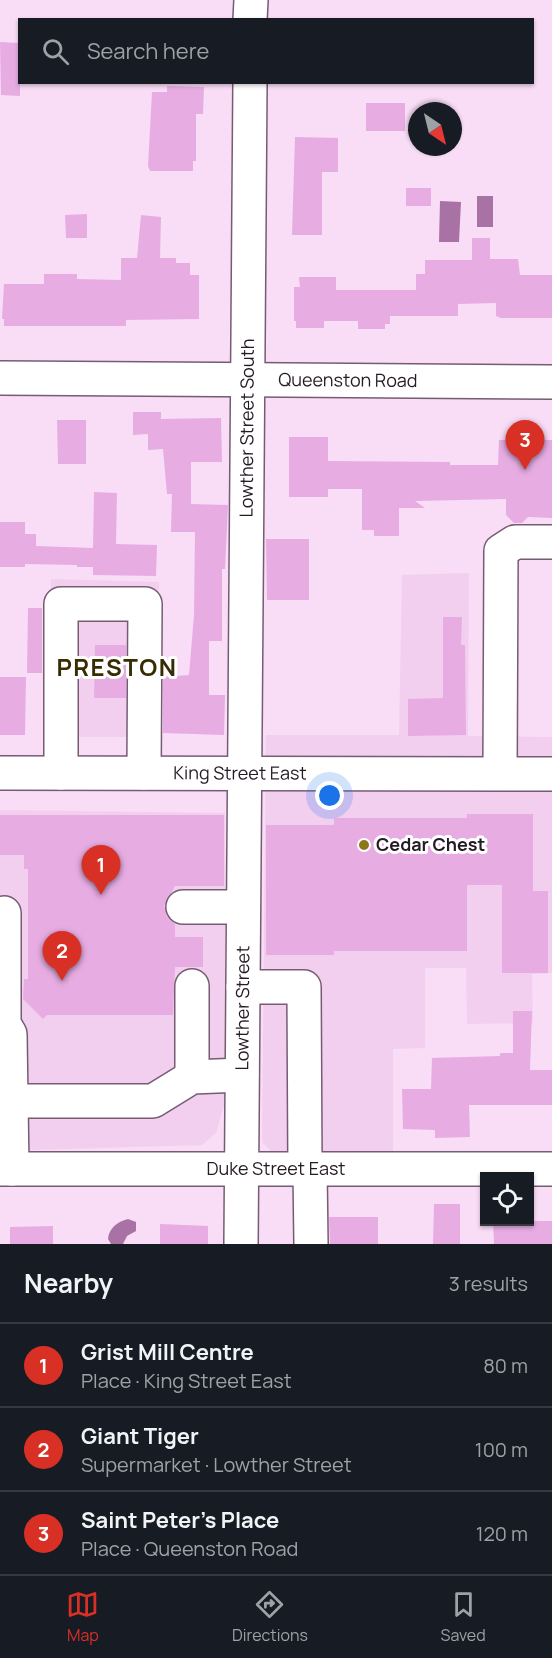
<!DOCTYPE html>
<meta charset="utf-8">
<style>
:root{--surface:#171b24;--page:#242831;--text:#f1f3f6;--muted:#9ea1a6;--line:#363941;--accent:#d93025}
body{margin:0;font-family:Manrope,sans-serif;background:var(--page);color:var(--text)}
.controls{position:absolute;right:18px;bottom:18px;display:grid;overflow:hidden;border-radius:0px;box-shadow:0 2px 4px #0004}
.controls button{width:54px;height:54px;display:grid;place-items:center;padding:0;border:0;border-bottom:2px solid var(--line);background:var(--surface);color:var(--text);font:30px sans-serif}
.compass{position:absolute;left:408px;top:102px;width:54px;height:54px;border-radius:50%;background:var(--surface);box-shadow:0 2px 4px #0004;rotate:145deg}
.you{position:absolute;left:330px;top:796px;width:21px;height:21px;margin:-15px;border:4px solid #fff;border-radius:50%;background:#1a73e8;box-shadow:0 0 0 9px #1a73e833}
.badge{display:grid;place-items:center;width:39px;height:39px;border-radius:50%;background:var(--accent);color:#fff;font-size:20px;font-weight:700}
.pin{position:absolute;translate:-50% -50px;filter:drop-shadow(0 2px 3px #0008)}
.pin::after{content:'';position:absolute;top:32px;width:21px;height:18px;background:inherit;clip-path:polygon(0 0,100% 0,50% 100%)}
.list{margin:0;padding:0;list-style:none}
h2{display:flex;justify-content:space-between;align-items:center;height:78px;margin:0;padding:0 24px;font-size:26px}
h2 small{font-size:20px;font-weight:400;color:var(--muted)}
.list li{display:grid;grid-template-columns:39px 1fr auto;gap:18px;align-items:center;box-sizing:border-box;height:84px;padding:0 24px;border-top:2px solid var(--line)}
.list b{display:block;font-size:22px;white-space:nowrap}
.list p{margin:0;font-size:20px;white-space:nowrap;color:var(--muted)}
.list em{font-size:20px;font-style:normal;color:var(--muted)}
.icon{flex:none;width:33px;height:33px;fill:none;stroke:currentColor;stroke-width:2;stroke-linecap:round;stroke-linejoin:round}
.map{position:relative;flex:none;width:552px;height:1244px;overflow:hidden}
.search{position:absolute;background:var(--surface);box-shadow:0 2px 4px #0004;left:18px;right:18px;top:18px;height:66px;display:flex;align-items:center;gap:15px;box-sizing:border-box;padding:0 21px;border-radius:0px;color:var(--muted);font-size:22px}
.sheet{height:330px;background:var(--surface)}
nav{display:flex;justify-content:space-around;align-items:center;box-sizing:border-box;height:84px;border-top:2px solid var(--line);background:var(--surface);font-size:16px;color:var(--muted)}
nav a{display:grid;justify-items:center;gap:3px}
nav .on{color:var(--accent)}
.map>svg:first-child{display:block}
</style>
<div class="map">
<svg width="552" height="1244" viewBox="0 0 552 1244">
<rect width="100%" height="100%" fill="#f9dcf6"/>
<path fill="#f2cfef" d="M 469,573 L 468,736 L 552,737 L 552,973 L 532,974 L 533,1023 L 467,1024 L 466,968 L 425,968 L 425,1048 L 393,1049 L 393,1151 L 272,1152 L 263,1143 L 262,1137 L 266,735 L 399,735 L 402,575 Z
M 51,579 L 159,582 L 158,737 L 50,737 Z
M 0,810 L 225,813 L 225,1102 L 216,1133 L 202,1145 L 0,1151 Z"/>
<path fill="#a972a5" d="M 477,196 L 493,196 L 493,227 L 477,227 Z
M 440,201 L 461,202 L 459,242 L 439,242 Z
M 128,1219 L 136,1222 L 136,1231 L 127,1236 L 123,1244 L 111,1244 L 108,1239 C 109,1228 117,1222 128,1219 Z"/>
<path fill="#e7ade3" d="M 0,42 L 20,43 L 20,96 L 1,95 Z
M 167,86 L 204,87 L 203,114 L 196,114 L 196,161 L 193,161 L 193,171 L 150,171 L 148,166 L 152,92 L 167,92 Z
M 366,103 L 405,103 L 405,131 L 366,131 Z
M 295,137 L 338,138 L 338,172 L 322,172 L 322,235 L 292,235 Z
M 406,188 L 431,188 L 431,206 L 406,206 Z
M 87,214 L 87,238 L 66,238 L 65,215 Z
M 141,215 L 161,217 L 160,258 L 176,258 L 176,263 L 190,263 L 190,275 L 199,275 L 199,319 L 126,320 L 126,326 L 4,326 L 4,319 L 2,319 L 4,284 L 44,284 L 44,274 L 77,274 L 77,279 L 121,280 L 121,258 L 137,258 Z
M 472,238 L 490,238 L 490,259 L 518,259 L 520,275 L 552,275 L 552,318 L 501,318 L 496,316 L 496,303 L 458,304 L 458,316 L 390,316 L 390,324 L 385,324 L 385,329 L 358,329 L 358,321 L 324,321 L 324,328 L 296,328 L 296,321 L 294,321 L 294,287 L 300,287 L 299,277 L 336,277 L 336,290 L 416,290 L 416,274 L 425,274 L 425,260 L 472,260 Z
M 133,412 L 161,412 L 161,419 L 221,418 L 222,462 L 191,462 L 191,504 L 228,505 L 225,569 L 222,569 L 222,641 L 209,641 L 209,695 L 225,695 L 224,735 L 163,733 L 163,677 L 189,675 L 194,615 L 195,532 L 171,532 L 172,494 L 167,494 L 163,449 L 148,450 L 148,434 L 133,435 Z
M 57,420 L 86,420 L 86,464 L 58,464 Z
M 289,437 L 328,437 L 328,461 L 450,462 L 450,465 L 498,465 L 499,440 L 552,440 L 552,518 L 528,517 L 522,523 L 514,523 L 506,515 L 506,499 L 415,501 L 425,508 L 399,508 L 399,536 L 374,536 L 374,530 L 362,530 L 362,489 L 328,489 L 328,497 L 289,497 Z
M 94,492 L 117,493 L 116,544 L 157,545 L 156,576 L 93,575 L 93,567 L 77,567 L 77,565 L 25,564 L 25,567 L 0,567 L 0,522 L 25,522 L 25,534 L 36,534 L 36,546 L 93,548 Z
M 266,539 L 309,539 L 309,600 L 267,600 Z
M 28,608 L 42,608 L 42,673 L 27,673 Z
M 443,617 L 462,617 L 461,645 L 465,645 L 466,735 L 408,736 L 408,699 L 443,698 Z
M 95,645 L 126,645 L 126,698 L 94,698 Z
M 0,677 L 26,677 L 25,735 L 0,735 Z
M 467,814 L 533,814 L 533,891 L 548,891 L 548,973 L 502,973 L 502,885 L 467,885 L 467,951 L 334,951 L 334,955 L 266,955 L 266,825 L 334,825 L 334,818 L 467,818 Z
M 0,815 L 224,815 L 224,886 L 175,886 L 164,906 L 167,917 L 175,924 L 175,937 L 203,937 L 203,967 L 175,967 L 173,1015 L 47,1015 L 43,1019 L 23,999 L 24,979 L 28,979 L 28,869 L 24,869 L 24,855 L 0,855 Z
M 513,1011 L 532,1011 L 530,1070 L 552,1070 L 552,1105 L 469,1105 L 470,1137 L 435,1138 L 435,1130 L 403,1129 L 402,1089 L 431,1089 L 432,1058 L 500,1056 L 500,1053 L 513,1053 Z
M 434,1204 L 460,1204 L 460,1244 L 433,1244 Z
M 329,1217 L 378,1217 L 378,1244 L 330,1244 Z
M 493,1221 L 552,1221 L 552,1244 L 494,1244 Z
M 160,1224 L 208,1226 L 208,1244 L 160,1244 Z
M 53,1226 L 53,1244 L 10,1244 L 10,1227 Z"/>
<g fill="none" stroke-linecap="round" stroke-linejoin="round">
<g stroke="#755c73" stroke-width="36">
<g id="minor">
<path d="M 250,20 L 251,0"/>
<path id="s1" d="M 0,378 L 552,382"/>
<path d="M 61,773 L 61,604 L 145,604 L 144,773"/>
<path d="M 500,773 L 501,551 L 515,542 L 552,542"/>
<path d="M 183,907 L 243,907"/>
<path d="M 4,913 L 4,1024 L 10,1034 L 12,1169"/>
<path d="M 192,986 L 192,1077"/>
<path d="M 243,987 L 304,987 L 305,1169"/>
<path d="M 11,1101 L 153,1101 L 192,1077 L 242,1075"/>
<path id="s2" d="M 0,1169 L 552,1169"/>
<path d="M 310,1169 L 311,1244"/>
<path id="s3" d="M 241,1244 L 250,82"/>
</g>
</g>
<g stroke="#755c73" stroke-width="36">
<g id="major">
<path id="s4" d="M 0,773 L 552,774"/>
</g>
</g>
<use href="#minor" stroke="#fff" stroke-width="33"/>
<use href="#major" stroke="#fff" stroke-width="33"/>
</g>
<circle fill="#8d761a" stroke="#fff" stroke-width="2" cx="364" cy="845" r="6"/>
<g text-anchor="middle" stroke-width="6" stroke-linejoin="round" paint-order="stroke">
<g font-size="18" fill="#251b24" stroke="#fff">
<text dy="6" stroke="none"><textPath href="#s1" startOffset="348">Queenston Road</textPath></text>
<text dy="6" stroke="none"><textPath href="#s3" startOffset="816">Lowther Street South</textPath></text>
<text dy="6" stroke="none"><textPath href="#s4" startOffset="240">King Street East</textPath></text>
<text dy="6" stroke="none"><textPath href="#s3" startOffset="236">Lowther Street</textPath></text>
<text dy="6" stroke="none"><textPath href="#s2" startOffset="276">Duke Street East</textPath></text>
</g>
<g font-size="18" font-weight="bold" fill="#251b24" stroke="#fff" text-anchor="start">
<text x="376" y="851">Cedar Chest</text>
</g>
<g font-size="24" font-weight="bold" letter-spacing="1.5" fill="#382d02" stroke="#fff">
<text x="117" y="676">PRESTON</text>
</g>
</g>
</svg>
<div class="controls">
<button><svg class="icon" aria-label="locate" viewBox="0 0 24 24"><circle cx="12" cy="12" r="6"/><path d="M12 2v4M12 18v4M2 12h4M18 12h4"/></svg></button>
</div>
<svg class="compass" viewBox="-18 -18 36 36"><path d="M0-13l5 13h-10z" fill="#e53935"/><path d="M0 13l5-13h-10z" fill="#9ea1a6"/></svg>
<div class="you"></div>
<div class="pin badge" style="left:101px;top:895px">1</div>
<div class="pin badge" style="left:62px;top:981px">2</div>
<div class="pin badge" style="left:525px;top:470px">3</div>
<div class="search"><svg class="icon" aria-label="search" viewBox="0 0 24 24"><circle cx="10" cy="10" r="6"/><path d="M15 15l6 6"/></svg>Search here</div>
</div>
<section class="sheet">
<h2>Nearby<small>3 results</small></h2>
<ul class="list">
<li><span class="badge">1</span><div><b>Grist Mill Centre</b><p>Place · King Street East</p></div><em>80 m</em></li>
<li><span class="badge">2</span><div><b>Giant Tiger</b><p>Supermarket · Lowther Street</p></div><em>100 m</em></li>
<li><span class="badge">3</span><div><b>Saint Peter's Place</b><p>Place · Queenston Road</p></div><em>120 m</em></li>
</ul>
</section>
<nav>
<a class="on"><svg class="icon" aria-label="map" viewBox="0 0 24 24"><path d="M3 6l6-2 6 2 6-2v14l-6 2-6-2-6 2zM9 4v14M15 6v14"/></svg>Map</a>
<a><svg class="icon" aria-label="directions" viewBox="0 0 24 24"><path d="M12 3l9 9-9 9-9-9zM9 14v-3h6M13 9l2 2-2 2"/></svg>Directions</a>
<a><svg class="icon" aria-label="saved" viewBox="0 0 24 24"><path d="M7 4h10v16l-5-4-5 4z"/></svg>Saved</a>
</nav>
